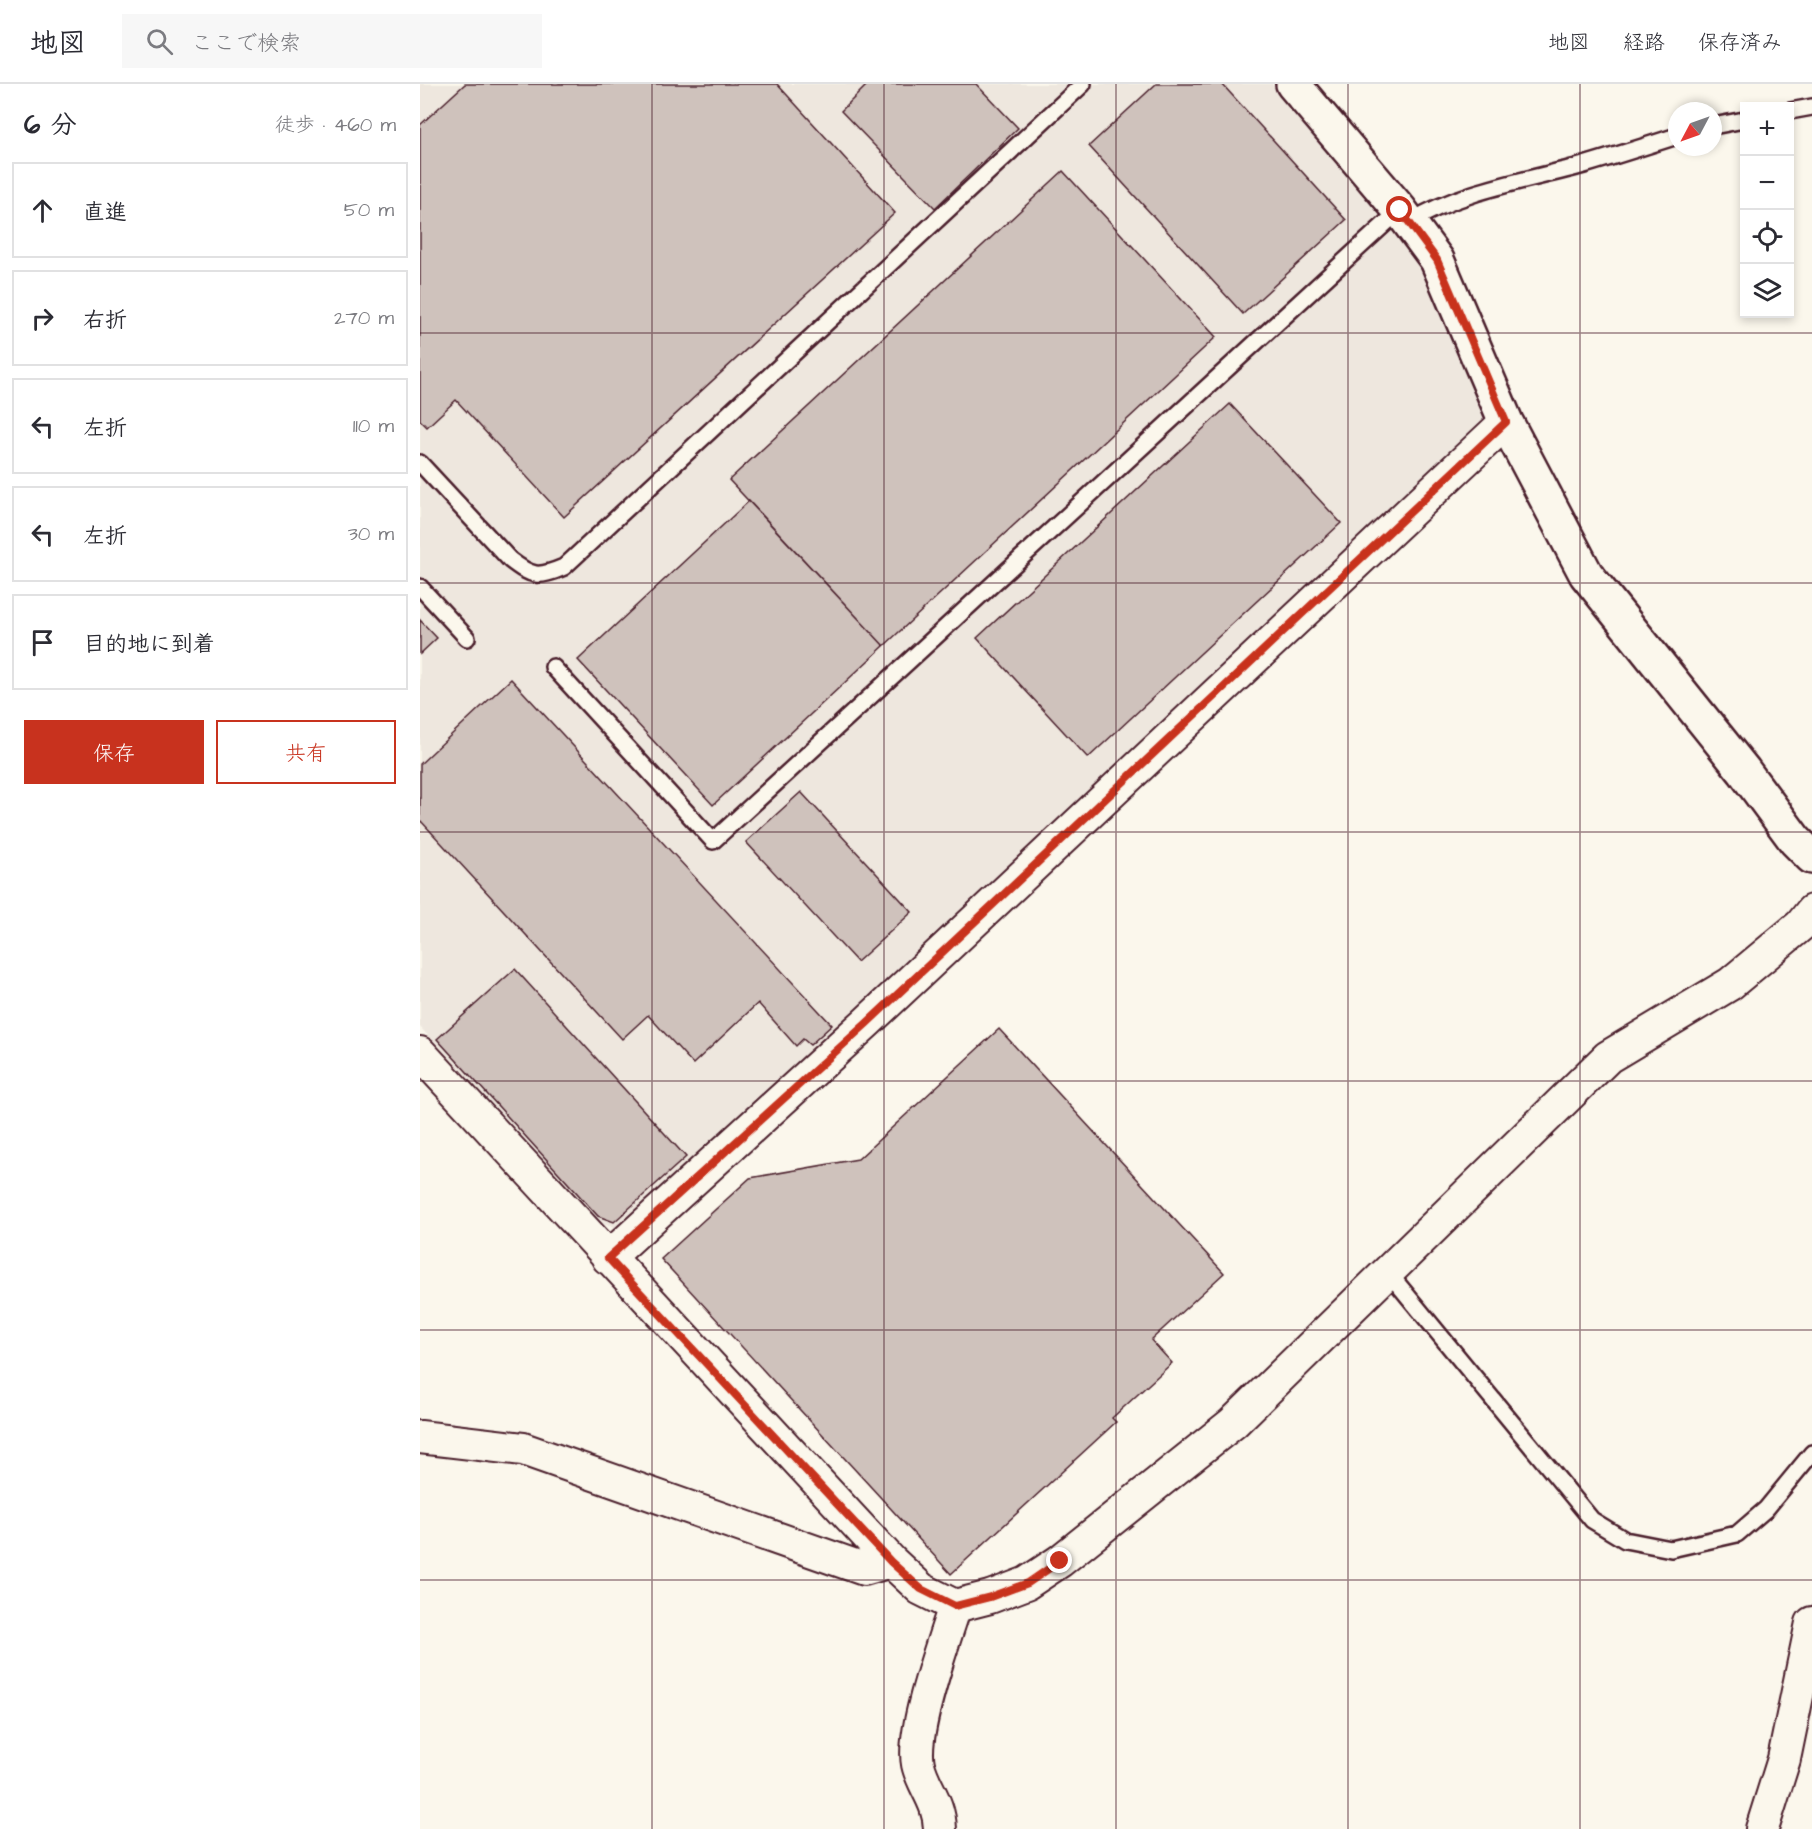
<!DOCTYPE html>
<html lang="ja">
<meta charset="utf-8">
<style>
:root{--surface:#fff;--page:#f7f7f7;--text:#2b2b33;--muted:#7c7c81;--line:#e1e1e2;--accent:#c8321e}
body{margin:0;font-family:"Architects Daughter","Klee One",sans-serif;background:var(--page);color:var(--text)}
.controls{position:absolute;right:18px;top:18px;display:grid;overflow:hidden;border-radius:0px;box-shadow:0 3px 9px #0003}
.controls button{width:54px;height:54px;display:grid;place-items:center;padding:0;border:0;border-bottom:2px solid var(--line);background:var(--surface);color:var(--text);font:30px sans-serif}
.compass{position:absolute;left:1248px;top:18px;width:54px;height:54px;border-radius:50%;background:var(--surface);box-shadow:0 3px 9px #0003;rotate:229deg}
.stop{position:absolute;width:18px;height:18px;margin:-14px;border:4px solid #c8321e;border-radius:50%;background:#fff}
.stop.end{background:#c8321e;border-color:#fff;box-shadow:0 2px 6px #0008}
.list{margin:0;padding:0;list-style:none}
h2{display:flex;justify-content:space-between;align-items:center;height:78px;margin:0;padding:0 24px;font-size:26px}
h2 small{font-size:20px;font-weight:400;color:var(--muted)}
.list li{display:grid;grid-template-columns:39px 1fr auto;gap:18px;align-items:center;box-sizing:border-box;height:96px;margin:0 12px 12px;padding:0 12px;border:2px solid var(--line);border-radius:0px}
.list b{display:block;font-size:22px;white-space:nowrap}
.list em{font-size:20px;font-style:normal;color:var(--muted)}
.actions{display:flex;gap:12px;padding:18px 24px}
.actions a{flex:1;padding:14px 0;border:2px solid var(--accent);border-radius:0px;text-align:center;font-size:21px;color:var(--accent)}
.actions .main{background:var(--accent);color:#fff}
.icon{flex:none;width:33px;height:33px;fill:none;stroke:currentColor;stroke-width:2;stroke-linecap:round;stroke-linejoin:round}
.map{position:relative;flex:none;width:1392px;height:1745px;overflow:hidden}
header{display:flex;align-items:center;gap:36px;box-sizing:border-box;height:84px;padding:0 30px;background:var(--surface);border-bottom:2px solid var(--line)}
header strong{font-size:28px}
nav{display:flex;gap:33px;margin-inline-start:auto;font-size:21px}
.search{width:420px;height:54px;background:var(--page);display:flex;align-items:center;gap:15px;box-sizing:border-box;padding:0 21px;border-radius:0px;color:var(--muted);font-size:22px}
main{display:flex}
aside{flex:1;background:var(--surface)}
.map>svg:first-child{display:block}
</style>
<header>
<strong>地図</strong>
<div class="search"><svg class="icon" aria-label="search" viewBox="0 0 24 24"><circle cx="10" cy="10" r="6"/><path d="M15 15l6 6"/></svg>ここで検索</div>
<nav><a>地図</a><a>経路</a><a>保存済み</a></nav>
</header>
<main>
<aside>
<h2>6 分<small>徒歩 · 460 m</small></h2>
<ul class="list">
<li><svg class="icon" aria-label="ahead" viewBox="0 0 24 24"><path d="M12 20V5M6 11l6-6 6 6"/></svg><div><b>直進</b></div><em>50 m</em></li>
<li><svg class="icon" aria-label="right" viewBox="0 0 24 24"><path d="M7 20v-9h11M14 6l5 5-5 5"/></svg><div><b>右折</b></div><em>270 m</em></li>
<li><svg class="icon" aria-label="left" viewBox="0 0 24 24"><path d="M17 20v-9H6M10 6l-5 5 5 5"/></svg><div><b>左折</b></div><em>110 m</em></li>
<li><svg class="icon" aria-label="left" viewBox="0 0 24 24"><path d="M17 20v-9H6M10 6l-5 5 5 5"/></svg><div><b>左折</b></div><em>30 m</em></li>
<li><svg class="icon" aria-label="arrive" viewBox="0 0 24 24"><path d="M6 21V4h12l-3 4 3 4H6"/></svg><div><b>目的地に到着</b></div></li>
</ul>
<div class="actions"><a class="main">保存</a><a>共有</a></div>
</aside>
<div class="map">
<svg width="1392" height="1745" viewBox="0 0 1392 1745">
<rect width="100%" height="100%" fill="#fbf7ec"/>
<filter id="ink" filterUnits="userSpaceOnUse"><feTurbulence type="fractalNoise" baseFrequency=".0167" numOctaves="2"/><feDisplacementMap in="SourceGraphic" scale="12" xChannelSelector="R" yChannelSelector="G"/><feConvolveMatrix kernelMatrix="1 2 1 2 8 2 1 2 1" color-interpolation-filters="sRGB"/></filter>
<g filter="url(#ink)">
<path fill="#eee7de" d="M 0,0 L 852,0 L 999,172 L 1064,329 L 1062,346 L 423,943 L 199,1144 L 178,1139 L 0,943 Z"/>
<path fill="#cfc2bc" stroke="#4a1f2b" stroke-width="1.5" d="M 45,0 L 357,0 L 475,129 L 144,433 L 36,316 L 7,343 L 0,336 L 0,41 Z
M 448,0 L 556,0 L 598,44 L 515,124 L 421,27 Z
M 736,0 L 802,0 L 926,136 L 823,230 L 669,62 Z
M 643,87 L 796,253 L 464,562 L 309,396 Z
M 810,320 L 921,439 L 668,674 L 557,554 Z
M 329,417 L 464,562 L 293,721 L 158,576 Z
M 0,536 L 17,554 L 0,570 Z
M 91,595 L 412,941 L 390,961 L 383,955 L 376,962 L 338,919 L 273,980 L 228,931 L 202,955 L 0,736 L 0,680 Z
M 381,708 L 492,828 L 437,878 L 326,758 Z
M 95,885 L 266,1073 L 194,1138 L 178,1132 L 17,955 Z
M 579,945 L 804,1189 L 731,1256 L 752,1279 L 692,1334 L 696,1338 L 531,1490 L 241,1175 L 330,1094 L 438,1075 Z"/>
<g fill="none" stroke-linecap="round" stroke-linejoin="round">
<g stroke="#4a1f2b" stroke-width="20">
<path id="lane" d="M 1370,27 L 1392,23
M 1293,42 L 1324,36
M 990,138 C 1042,106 1106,97 1164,81 C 1195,72 1226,62 1257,52
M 0,379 L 90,476 C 112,493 118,494 144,483 L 663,0
M 0,503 L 47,554
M 133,583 L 293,757 L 980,126
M 968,1188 L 1172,1436 L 1205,1456 L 1251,1465 L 1317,1450 L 1346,1425 L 1392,1369"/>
</g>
<g stroke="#4a1f2b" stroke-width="36">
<path id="street" d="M 0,969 L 471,1477 L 501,1505 L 535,1522 L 570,1513 L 607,1499 L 640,1477 L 813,1339 L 1188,973 L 1310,900 L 1381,841 L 1392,827
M 188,1174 L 447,938 L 1086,338
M 0,1353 L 103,1365 L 444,1485 L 471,1477
M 520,1745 C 519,1716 503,1703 498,1680 C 491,1648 524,1556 535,1522
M 1342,1745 L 1364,1675 L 1392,1539"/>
</g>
<g stroke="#4a1f2b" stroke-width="38">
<path id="secondary" d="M 873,0 L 980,126 L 1017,176 L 1086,338 L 1166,490 L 1324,687 L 1375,756 L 1392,773"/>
</g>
<use href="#lane" stroke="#fbf7ec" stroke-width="15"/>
<use href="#street" stroke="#fbf7ec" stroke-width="32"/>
<use href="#secondary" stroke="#fbf7ec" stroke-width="33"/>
</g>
</g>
<g fill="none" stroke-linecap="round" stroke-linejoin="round" filter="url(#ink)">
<path stroke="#c8321e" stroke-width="8" d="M 640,1477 L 608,1499 L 570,1513 L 535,1522 L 501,1505 L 471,1478 L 188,1174 L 447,939 L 1086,338 L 1017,176 L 980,126"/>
</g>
<path fill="none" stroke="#4a1f2b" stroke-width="1.5" stroke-opacity="0.55" d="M 232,0 L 232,1745M 464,0 L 464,1745M 696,0 L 696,1745M 928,0 L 928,1745M 1160,0 L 1160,1745M 0,249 L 1392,249M 0,499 L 1392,499M 0,748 L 1392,748M 0,997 L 1392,997M 0,1246 L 1392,1246M 0,1496 L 1392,1496"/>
</svg>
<div class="controls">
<button>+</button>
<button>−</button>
<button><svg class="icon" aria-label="locate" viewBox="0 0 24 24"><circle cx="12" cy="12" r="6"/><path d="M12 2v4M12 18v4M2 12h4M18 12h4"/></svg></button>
<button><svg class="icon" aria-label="layers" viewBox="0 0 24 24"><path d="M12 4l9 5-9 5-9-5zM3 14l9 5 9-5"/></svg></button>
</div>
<svg class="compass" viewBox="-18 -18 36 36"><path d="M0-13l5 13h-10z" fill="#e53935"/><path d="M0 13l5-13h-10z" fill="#7c7c81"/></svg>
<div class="stop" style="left:980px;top:126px"></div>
<div class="stop end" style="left:640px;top:1477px"></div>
</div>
</main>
